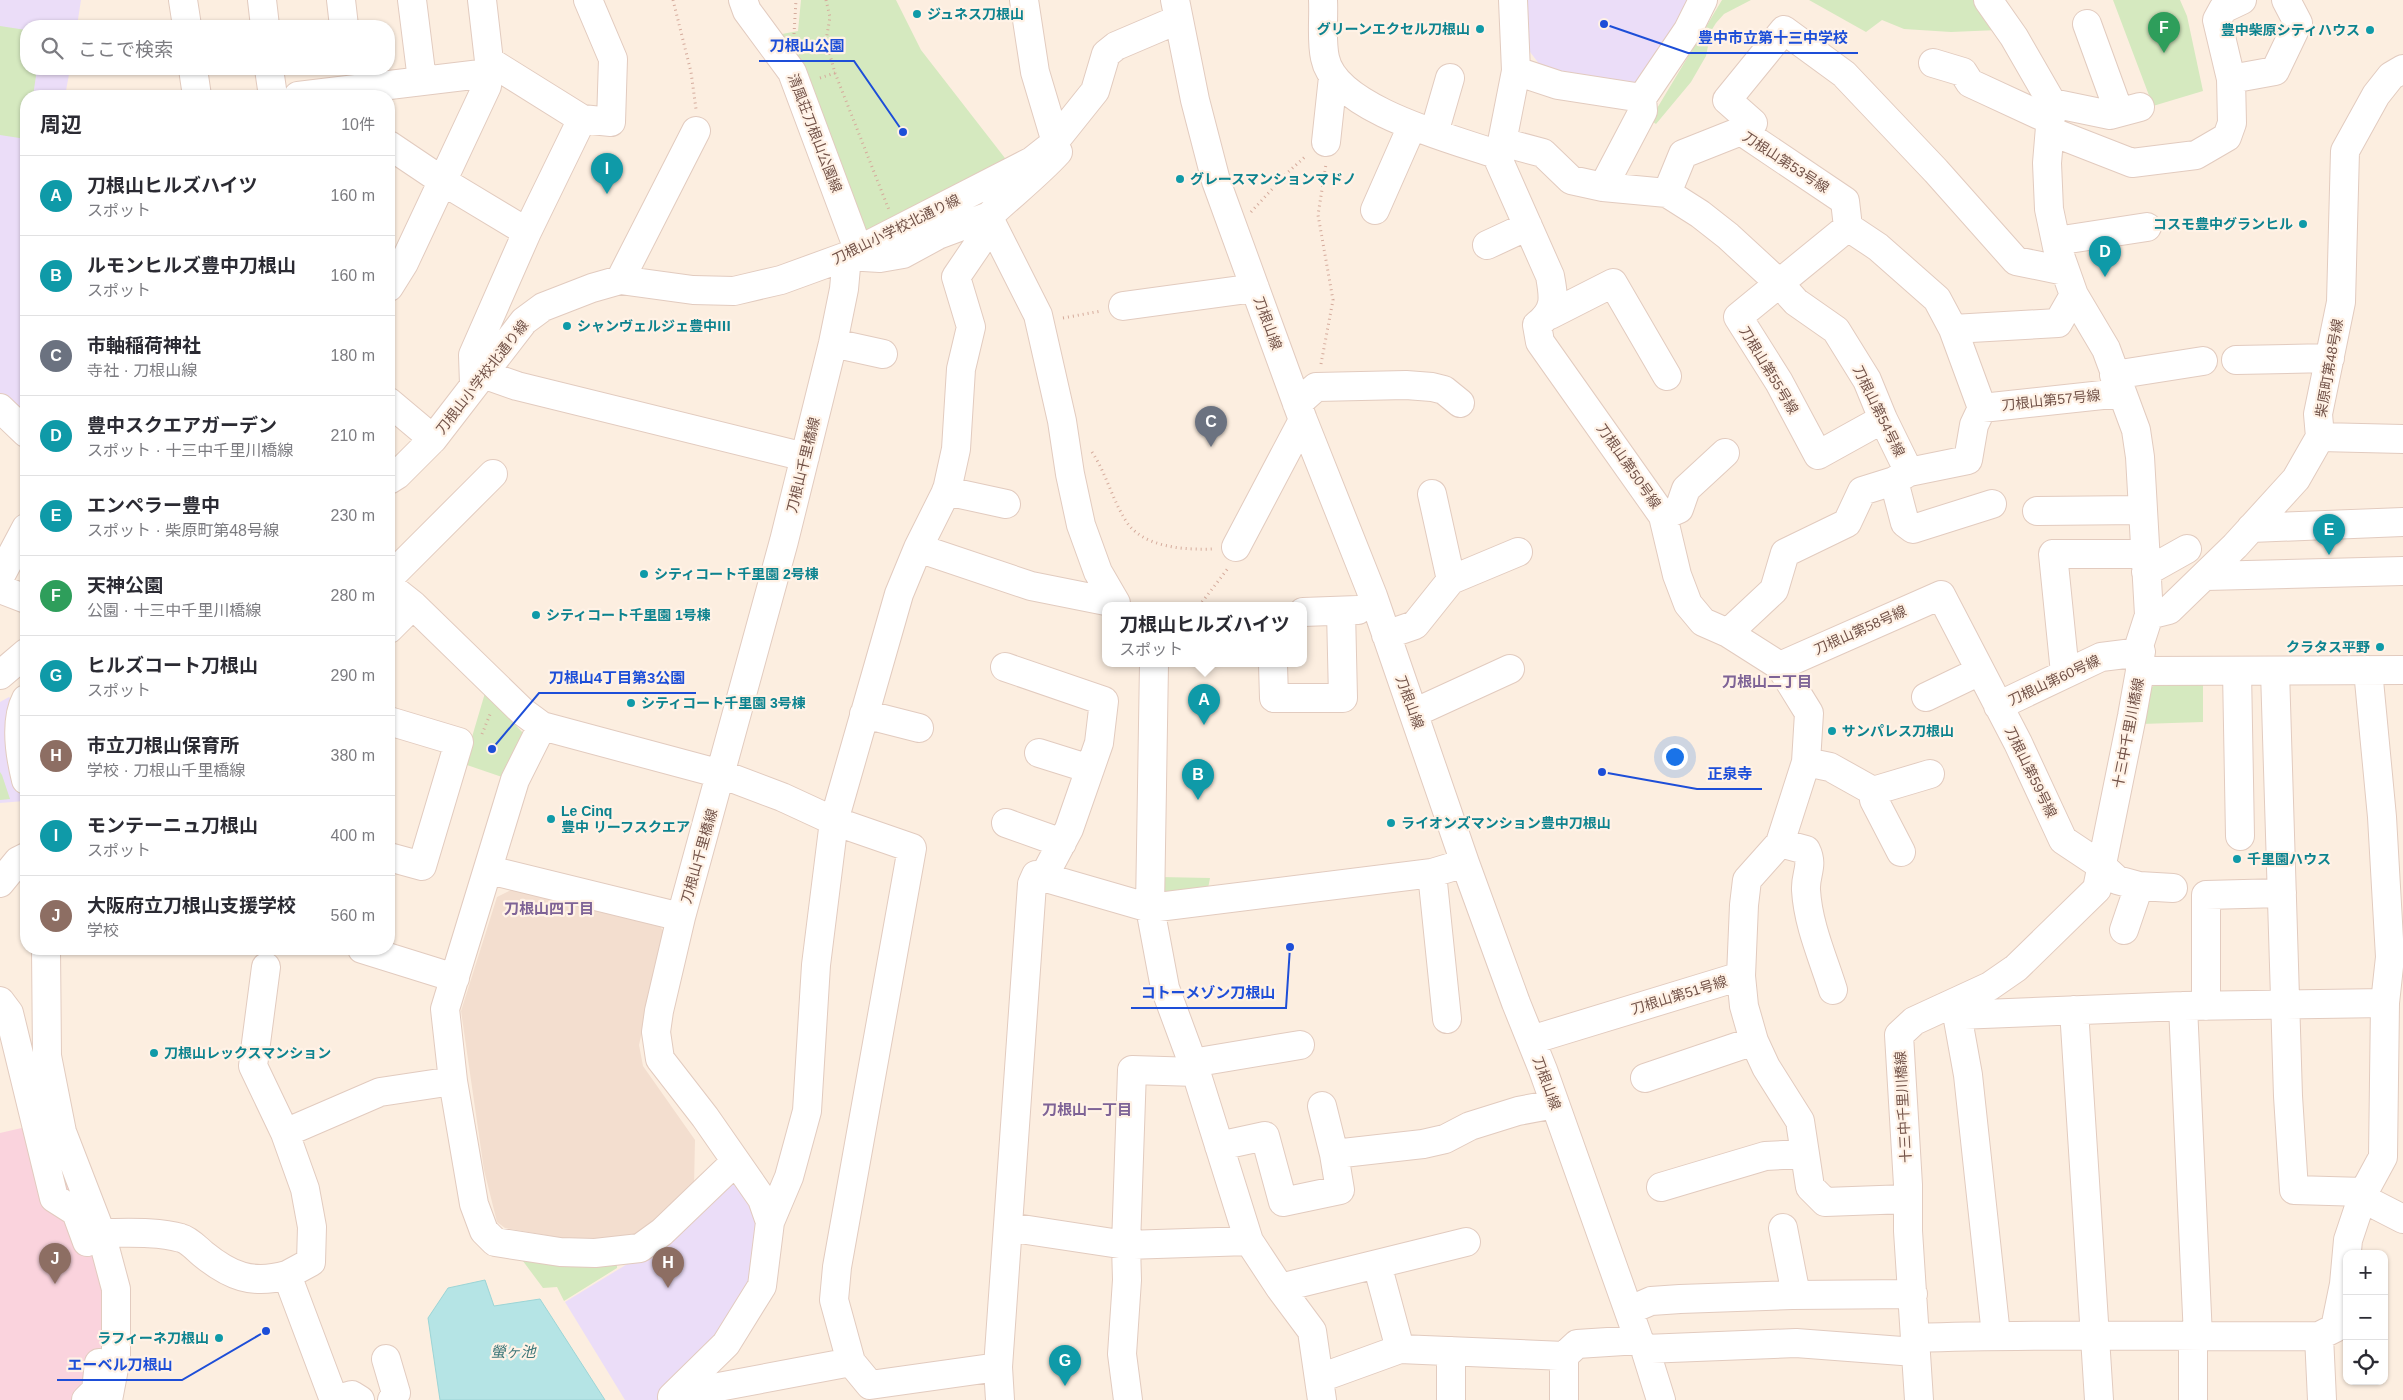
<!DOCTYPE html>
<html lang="ja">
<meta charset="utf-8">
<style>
:root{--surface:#fff;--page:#f2f2f3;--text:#2b2b33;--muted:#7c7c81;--line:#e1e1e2;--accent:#e65545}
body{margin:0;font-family:Arial,"Noto Sans JP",sans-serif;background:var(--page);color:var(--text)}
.controls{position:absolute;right:15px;bottom:15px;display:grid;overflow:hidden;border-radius:10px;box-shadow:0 1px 4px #0004}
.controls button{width:45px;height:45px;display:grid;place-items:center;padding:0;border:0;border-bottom:1px solid var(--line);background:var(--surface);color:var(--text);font:25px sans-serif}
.you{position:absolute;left:1674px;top:756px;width:18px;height:18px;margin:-12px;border:4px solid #fff;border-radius:50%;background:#1a73e8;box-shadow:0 0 0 8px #1a73e833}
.badge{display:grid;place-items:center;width:32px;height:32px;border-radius:50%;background:var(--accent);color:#fff;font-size:16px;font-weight:700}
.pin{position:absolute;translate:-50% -41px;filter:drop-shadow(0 1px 2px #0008)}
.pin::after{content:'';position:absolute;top:26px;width:18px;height:15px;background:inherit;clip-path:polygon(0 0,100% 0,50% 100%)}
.popup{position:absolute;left:1102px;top:602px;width:205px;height:65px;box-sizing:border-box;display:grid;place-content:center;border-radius:10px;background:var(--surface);filter:drop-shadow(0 1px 4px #0005);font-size:16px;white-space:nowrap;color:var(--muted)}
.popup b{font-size:19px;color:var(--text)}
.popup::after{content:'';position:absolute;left:50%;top:100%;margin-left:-10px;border:10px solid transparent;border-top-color:var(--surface)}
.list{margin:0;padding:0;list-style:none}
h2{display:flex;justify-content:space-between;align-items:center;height:65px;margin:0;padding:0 20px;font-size:21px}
h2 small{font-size:16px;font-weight:400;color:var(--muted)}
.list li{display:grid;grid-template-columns:32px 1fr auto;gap:15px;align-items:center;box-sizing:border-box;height:80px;padding:0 20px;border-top:1px solid var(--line)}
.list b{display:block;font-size:19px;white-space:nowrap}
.list p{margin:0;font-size:16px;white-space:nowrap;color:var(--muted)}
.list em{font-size:16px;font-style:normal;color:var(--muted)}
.icon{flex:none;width:28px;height:28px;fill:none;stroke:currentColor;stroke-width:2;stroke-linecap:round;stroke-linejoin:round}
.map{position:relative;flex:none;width:2403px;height:1400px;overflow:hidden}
.search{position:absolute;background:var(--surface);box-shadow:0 1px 4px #0004;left:20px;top:20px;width:375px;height:55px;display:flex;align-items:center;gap:12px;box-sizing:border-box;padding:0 18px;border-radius:20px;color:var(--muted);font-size:19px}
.panel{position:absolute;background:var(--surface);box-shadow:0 1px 4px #0004;left:20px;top:90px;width:375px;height:865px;border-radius:20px}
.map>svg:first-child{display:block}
</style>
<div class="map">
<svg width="2403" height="1400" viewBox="0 0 2403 1400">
<rect width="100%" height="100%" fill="#fceee0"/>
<path fill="#f3decf" d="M 515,888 L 657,922 L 664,932 L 639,1045 L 643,1066 L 695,1140 L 694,1186 L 652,1224 L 633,1236 L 585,1242 L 505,1228 L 497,1222 L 484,1170 L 461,1011 L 497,897 Z"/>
<path fill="#ebddf8" d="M 0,0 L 81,0 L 77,26 L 26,26 L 26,69 L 70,69 L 65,96 L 26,96 L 26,418 L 0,393 Z
M 1525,0 L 1697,0 L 1644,86 L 1628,93 L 1540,65 L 1527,48 Z
M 9,697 L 16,704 L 14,763 L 24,801 L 0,803 L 0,702 Z
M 721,1184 L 744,1185 L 762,1219 L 754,1273 L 733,1315 L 657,1400 L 625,1400 L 565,1302 L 678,1233 Z"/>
<path fill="#fad3dd" d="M 26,1127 L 76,1193 L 112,1299 L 98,1400 L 0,1400 L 0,1133 Z"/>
<path fill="#d5e9bf" d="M 801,0 L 896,0 L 921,50 L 1008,162 L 872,234 L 858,227 L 766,37 L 798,31 Z
M 1722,0 L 1751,0 L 1724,14 L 1716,23 L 1711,31 L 1706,56 L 1691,82 L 1656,124 L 1650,120 Z
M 1809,0 L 1977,0 L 1998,30 L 1951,32 L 1904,29 L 1882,20 L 1866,32 Z
M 2113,0 L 2180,0 L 2187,16 L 2203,91 L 2153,106 Z
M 0,26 L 26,30 L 26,69 L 37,69 L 33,96 L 26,96 L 26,139 L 0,135 Z
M 2203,683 L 2203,722 L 2141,724 L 2146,691 L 2155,685 Z
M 485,693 L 524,734 L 502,777 L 464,764 Z
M 0,772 L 2,775 L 10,799 L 0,800 Z
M 1160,877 L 1210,878 L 1207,894 L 1166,898 L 1159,891 Z
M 517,1253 L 617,1260 L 617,1268 L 564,1301 L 557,1287 L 543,1288 Z"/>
<path fill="#b5e4e5" stroke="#9cd5d6" d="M 485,1280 L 494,1306 L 540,1299 L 605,1400 L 440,1400 L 428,1318 L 448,1288 Z"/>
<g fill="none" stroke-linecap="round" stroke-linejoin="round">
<g stroke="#e2cbbf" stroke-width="30">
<path id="minor" d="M 183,0 L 187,26
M 262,0 L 265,26
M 341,0 L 344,26
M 412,0 L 422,80
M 743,0 L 747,11 L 792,72 L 858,249
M 1024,0 L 1035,72 L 1055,139
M 1175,0 L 1195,100 L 1216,181 L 1303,420 L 1373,596 L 1465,863 L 1516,1003 L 1543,1070 L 1639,1340 L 1645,1349 L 1661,1400
M 1323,0 C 1324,18 1321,40 1325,58 C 1335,109 1452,139 1496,154 L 1502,142 L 1543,153 L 1571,180 L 1603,187 L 1667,193 L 1683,154 L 1741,131 L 1845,201 L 1848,227 L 1878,247 L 1937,299 L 1953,329 L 2058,323 L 2074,295
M 2087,24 L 2119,112
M 489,61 L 582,119 L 611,122 L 613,59 L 588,0
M 1933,63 L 1963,72 L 1970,83 L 2050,120
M 193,69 L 197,96
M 269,69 L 273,96
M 1516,71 L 1558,85 L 1642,98 L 1688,30 L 1703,0
M 2231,79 L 2275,71 L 2298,23 L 2286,0
M 298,96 L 489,73
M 2052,103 L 2110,115 L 2140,107
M 1741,131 L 1753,123 L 1727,100 L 1784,30 L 1844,74 L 1936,171 L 2016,261 L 2065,271
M 2050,131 L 2132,163 L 2196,155 L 2227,137 L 2232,123 L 2231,79 L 2217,20 L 2223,9 L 2242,0
M 1434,133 L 1450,78
M 1326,142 L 1333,77
M 1502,142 L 1516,71 L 1513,0
M 389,145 L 444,182 L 527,232
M 1496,154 L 1550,276 C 1554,298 1556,310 1537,325 L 1540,342 L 1663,516 L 1677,575 L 1688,604 L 1703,622 L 1728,633 L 1780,666 L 1809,713 L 1806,762 L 1780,843 L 1747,880 L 1744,905 L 1741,976
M 1603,187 L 1643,111 L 1642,98
M 1667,193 L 1700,214 L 1728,236 L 1779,283 L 1796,302 L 1836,330 L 1867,380 L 1883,419 L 1909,472 L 1894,481 L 1905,523 L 1913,529 L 1992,504
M 1375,210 L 1412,126
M 1848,227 L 1738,317 L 1779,382 L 1818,455 L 1883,419
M 2056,241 L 2147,227
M 1487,245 L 1528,226
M 620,280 L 696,131
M 389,287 L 404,263 L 487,86 L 489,61 L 482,0
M 1123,306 L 1255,288
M 1550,315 L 1613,283 L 1667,376
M 833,343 L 883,354
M 2236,360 L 2330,358
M 483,374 L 517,386 L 805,457
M 2114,375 L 2203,361
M 474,384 L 473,355 L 527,232 L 582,119
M 389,402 L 433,439
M 1297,404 L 1316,387 L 1406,385 L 1432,387 L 1444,390 L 1460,403
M 0,408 L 26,433
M 1982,408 L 2121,393
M 2320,437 L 2403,439
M 1909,472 L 1968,460 L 1974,425 L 1982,408 L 1953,329
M 389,480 L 397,475 L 433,439 L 524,321 L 543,307 L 592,288 L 620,280 L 693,290 L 734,291 L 781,280 L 847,256 L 1032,161 L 1051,146 L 1095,91 L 1106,54 L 1116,46 L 1177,20
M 946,491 L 1006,504
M 1432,494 L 1451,580
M 2037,511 L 2142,510
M 1663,516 L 1679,509 L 1686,489 L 1725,453
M 2251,528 L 2403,522
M 1236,547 L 1303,420
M 918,548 L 1031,586 L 1116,603 L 1098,572 L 1081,525 L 1070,474 L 1062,421 L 1038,315 L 992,224
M 2146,572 L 2187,549
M 2206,576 L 2403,571
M 0,577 L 26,528
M 389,578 L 493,474
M 389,586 L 413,605 L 523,712 L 542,726
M 0,589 L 26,599
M 1303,612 L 1358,610
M 2149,615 L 2169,610 L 2235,546 L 2296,479 L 2320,437 L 2318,414 L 2341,302 L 2345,151 L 2376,95 L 2391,76 L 2403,69
M 389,629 L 413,605
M 1728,633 L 1774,590 L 1785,553 L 1847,523 L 1862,491 L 1894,481
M 1386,635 L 1415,625 L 1451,580 L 1518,552
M 1154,664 L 1150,908 L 1165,988 L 1196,1072 L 1249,1241 L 1280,1288 L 1312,1331 L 1322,1400
M 1273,664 L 1274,698 L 1343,698 L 1341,611
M 1780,666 L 1941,595 L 2018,743 L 2063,840 L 2102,866 L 2117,880 L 2139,886 L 2173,888
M 1005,667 L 1104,701 L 1099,743 L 1069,829 L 1043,878
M 2140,671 L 2403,670
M 2237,671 L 2240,836
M 2275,671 L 2288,1096 L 2294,1190 L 2364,1192 L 2383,1157 L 2385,1003 L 2390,957 L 2382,817 L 2368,670
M 2065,673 L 2053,554 L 2144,554
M 0,675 L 26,653
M 1926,697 L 1980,671
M 26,699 C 14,722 20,756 26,780
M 1998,706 L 2101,657 L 2141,652
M 1414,713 L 1510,669
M 864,714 L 919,728
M 389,721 L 459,742 L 422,866 L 389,857
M 1039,753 L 1090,769
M 1806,762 L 1830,767 L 1873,791 L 1930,774
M 1873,791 L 1874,800 L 1901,852
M 1006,823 L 1062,843
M 1780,843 L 1806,850 C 1814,866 1805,874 1806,890 C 1808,925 1823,958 1833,990
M 489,870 L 681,917
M 1432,873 L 1447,1019
M 0,883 L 18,861 L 26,857
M 2124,930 L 2139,886
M 46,949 L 47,1056 L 62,1132 L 101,1233 L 116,1289 L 116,1358 L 108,1400
M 362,949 L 455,978
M 266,967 L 253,1066 L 285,1133 L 305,1189 L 312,1227 L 311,1262 L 287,1275 L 334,1400
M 0,1001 L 9,1013 L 54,1198 L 76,1212 L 87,1242
M 1955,1003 L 1968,1075 L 1996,1335
M 2183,1006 L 2198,1337
M 2206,1006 L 2206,895 L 2282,893
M 2074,1010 L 2099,1400
M 1958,1015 L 2183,1006 L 2385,1003
M 1531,1040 L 1741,976 L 1744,1006 L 1754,1041 L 1766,1067 L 1800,1121 L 1810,1187 L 1825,1202 L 1907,1199
M 1192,1063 L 1300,1045
M 1645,1078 L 1754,1041
M 1322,1106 L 1334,1154
M 285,1133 L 380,1092 L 453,1081
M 1219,1146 L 1265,1136 L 1283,1202 L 1340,1190 L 1334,1154 L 1423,1144 L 1445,1139 L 1470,1126 L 1518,1111 L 1555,1104
M 1661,1187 L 1765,1156 L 1805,1154
M 2362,1198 L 2403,1219
M 770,1222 L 789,1177 L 807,1111 L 816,965 L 834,821 L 899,594 L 918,548 L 947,490 L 956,449 L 961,369 L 971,327 L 956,277 L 992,224 L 989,216 C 1012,194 1037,175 1058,152 L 1051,146
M 1008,1227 L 1126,1245 L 1249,1241
M 1783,1228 L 1796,1295
M 101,1233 C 125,1233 158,1231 181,1238 C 189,1240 197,1249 203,1254 C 230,1276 252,1285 287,1275
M 1377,1264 L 1466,1242
M 1280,1288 L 1377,1264 L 1400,1349
M 1630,1310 L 1651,1301 L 1680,1299 L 1792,1295 L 1913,1294
M 2319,1336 L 2335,1328 L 2344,1284 L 2348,1240 L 2364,1192
M 2193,1337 L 2193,1400
M 1916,1338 C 2051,1333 2185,1337 2319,1336 L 2322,1400
M 1645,1349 L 1796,1343 L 1915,1352
M 1451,1351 L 1451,1400
M 386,1359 L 396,1393 L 392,1400
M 851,1362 L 870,1385 L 998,1367 L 1000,1400
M 998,1367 L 1032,884 L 1036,875 L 1150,908 L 1432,873 L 1465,863
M 1320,1378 L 1400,1349 L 1564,1356
M 676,1395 L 851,1362 L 834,1300 L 837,1267 L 912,848 L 834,821 L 782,797 L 721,774 L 542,726 L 515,780 L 445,1009 L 453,1081 L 474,1204 L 484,1231 L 495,1242 L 560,1252 L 595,1253 L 640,1248 L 662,1232 L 735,1162
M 672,1397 L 726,1344 L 762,1286 L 770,1222 L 762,1199 L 705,1117 L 660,1059 L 656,1032 L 659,1011 L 681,917 L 784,541 L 833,343 L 844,289 L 847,256 L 880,258 L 903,254 L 938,235 L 989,216
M 86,1400 L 96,1390 L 99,1363
M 334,1400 L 352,1395 L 360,1400
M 1128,1400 L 1122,1354 L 1127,1280 L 1126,1245 L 1132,1070 L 1196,1072
M 1564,1400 L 1564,1356 L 1577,1344 L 1639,1340
M 1919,1400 L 1908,1231 L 1908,1185 L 1899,1035 L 1914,1021 L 1990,986 L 2016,968 L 2097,889 L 2132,716 L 2140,671 L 2140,643 L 2149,615 L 2140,457 L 2136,430 L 2106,349 L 2074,295 L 2057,247 L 2049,209 L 2047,163 L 2052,103 L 2014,37 L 1988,0"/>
</g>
<path stroke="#d5ab9c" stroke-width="3" stroke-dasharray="1 4" stroke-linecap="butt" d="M 673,0 L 691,72 L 696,109
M 826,0 L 830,17 L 826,41 L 835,73 L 889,210
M 794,34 L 796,0
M 820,78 L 835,73
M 1251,212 L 1286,174 L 1307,155
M 1063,318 L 1101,311
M 1321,364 L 1333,300 L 1318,215 L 1326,164
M 1092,452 C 1106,473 1112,499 1126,521 C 1143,548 1185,550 1214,549
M 1199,606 L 1229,567
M 482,734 L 491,712"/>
<use href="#minor" stroke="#fff" stroke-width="28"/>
</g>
<g fill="#0f9aa8" stroke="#fff2e6" stroke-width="2">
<circle cx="917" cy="14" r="5"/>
<circle cx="1480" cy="29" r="5"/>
<circle cx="2370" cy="30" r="5"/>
<circle cx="1180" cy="179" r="5"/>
<circle cx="2303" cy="224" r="5"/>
<circle cx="567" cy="326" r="5"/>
<circle cx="644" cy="574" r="5"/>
<circle cx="536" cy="615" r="5"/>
<circle cx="2380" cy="647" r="5"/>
<circle cx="631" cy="703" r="5"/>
<circle cx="1832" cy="731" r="5"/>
<circle cx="551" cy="819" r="5"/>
<circle cx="1391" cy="823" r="5"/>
<circle cx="2237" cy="859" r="5"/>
<circle cx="154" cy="1053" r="5"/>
<circle cx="219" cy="1338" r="5"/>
</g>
<g text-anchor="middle" stroke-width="4.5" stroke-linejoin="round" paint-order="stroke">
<g font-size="14" font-weight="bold" fill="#0d838f" stroke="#fff2e6" text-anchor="start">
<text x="927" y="19">ジュネス刀根山</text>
<text x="1470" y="34" text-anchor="end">グリーンエクセル刀根山</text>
<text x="2360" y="35" text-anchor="end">豊中柴原シティハウス</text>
<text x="1190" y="184">グレースマンションマドノ</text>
<text x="2293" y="229" text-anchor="end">コスモ豊中グランヒル</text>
<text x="577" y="331">シャンヴェルジェ豊中Ⅲ</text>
<text x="654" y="579">シティコート千里園 2号棟</text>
<text x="546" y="620">シティコート千里園 1号棟</text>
<text x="2370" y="652" text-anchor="end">クラタス平野</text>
<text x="641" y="708">シティコート千里園 3号棟</text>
<text x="1842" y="736">サンパレス刀根山</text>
<text x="561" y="816">Le Cinq<tspan x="561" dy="16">豊中 リーフスクエア</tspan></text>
<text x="1401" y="828">ライオンズマンション豊中刀根山</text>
<text x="2247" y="864">千里園ハウス</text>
<text x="164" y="1058">刀根山レックスマンション</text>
<text x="209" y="1343" text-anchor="end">ラフィーネ刀根山</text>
</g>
<g font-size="14" fill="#725248" stroke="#fff2e6">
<text transform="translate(815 133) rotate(69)" y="5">清風荘刀根山公園線</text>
<text transform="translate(1786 162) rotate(33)" y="5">刀根山第53号線</text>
<text transform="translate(896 229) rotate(-26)" y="5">刀根山小学校北通り線</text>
<text transform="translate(1268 323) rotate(70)" y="5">刀根山線</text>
<text transform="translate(2329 368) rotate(-80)" y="5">柴原町第48号線</text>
<text transform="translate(1769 370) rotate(59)" y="5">刀根山第55号線</text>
<text transform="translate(482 377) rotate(-52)" y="5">刀根山小学校北通り線</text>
<text transform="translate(2051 400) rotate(-6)" y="5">刀根山第57号線</text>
<text transform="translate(1879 411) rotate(64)" y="5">刀根山第54号線</text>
<text transform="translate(803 465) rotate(-76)" y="5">刀根山千里橋線</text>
<text transform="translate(1629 466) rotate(55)" y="5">刀根山第50号線</text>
<text transform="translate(1860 630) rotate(-24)" y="5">刀根山第58号線</text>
<text transform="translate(2054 680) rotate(-25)" y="5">刀根山第60号線</text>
<text transform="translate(1410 702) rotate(70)" y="5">刀根山線</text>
<text transform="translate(2128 733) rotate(-79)" y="5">十三中千里川橋線</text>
<text transform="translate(2031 772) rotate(64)" y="5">刀根山第59号線</text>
<text transform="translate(699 856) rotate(-74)" y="5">刀根山千里橋線</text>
<text transform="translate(1679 995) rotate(-17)" y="5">刀根山第51号線</text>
<text transform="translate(1547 1083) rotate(70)" y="5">刀根山線</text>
<text transform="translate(1903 1107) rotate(-93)" y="5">十三中千里川橋線</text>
</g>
<g font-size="15" font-weight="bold" fill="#7e6396" stroke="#fff2e6">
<text x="1767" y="687">刀根山二丁目</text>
<text x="549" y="914">刀根山四丁目</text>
<text x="1087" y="1115">刀根山一丁目</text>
</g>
<g font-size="15" font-style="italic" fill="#3c7678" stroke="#fff2e6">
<text x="513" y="1357">螢ヶ池</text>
</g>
</g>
<path fill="none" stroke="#1d4ed8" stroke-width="2" d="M1604 24L1688 53H1858M903 132L854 61H759M492 749L539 693H696M1602 772L1697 789H1762M1290 947L1286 1008H1131M266 1331L182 1380H57"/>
<g fill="#1d4ed8" stroke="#fff2e6" stroke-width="2">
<circle cx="1604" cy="24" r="5"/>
<circle cx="903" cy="132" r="5"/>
<circle cx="492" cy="749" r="5"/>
<circle cx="1602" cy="772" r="5"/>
<circle cx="1290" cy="947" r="5"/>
<circle cx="266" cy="1331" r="5"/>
</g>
<g font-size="15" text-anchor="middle" font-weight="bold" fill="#1d4ed8" stroke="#fff2e6" stroke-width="4.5" stroke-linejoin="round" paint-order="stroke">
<text x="1773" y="43">豊中市立第十三中学校</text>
<text x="807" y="51">刀根山公園</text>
<text x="617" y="683">刀根山4丁目第3公園</text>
<text x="1730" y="779">正泉寺</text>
<text x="1208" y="998">コトーメゾン刀根山</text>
<text x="120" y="1370">エーベル刀根山</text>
</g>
</svg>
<div class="controls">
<button>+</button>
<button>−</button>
<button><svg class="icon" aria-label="locate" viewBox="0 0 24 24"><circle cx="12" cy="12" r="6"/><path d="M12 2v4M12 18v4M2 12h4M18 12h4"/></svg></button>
</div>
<div class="you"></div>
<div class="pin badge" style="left:1204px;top:725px;background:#0f9aa8">A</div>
<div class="popup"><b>刀根山ヒルズハイツ</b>スポット</div>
<div class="pin badge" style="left:1198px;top:800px;background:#0f9aa8">B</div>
<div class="pin badge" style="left:1211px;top:447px;background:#6b7280">C</div>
<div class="pin badge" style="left:2105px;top:277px;background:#0f9aa8">D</div>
<div class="pin badge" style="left:2329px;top:555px;background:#0f9aa8">E</div>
<div class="pin badge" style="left:2164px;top:53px;background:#2e9e5b">F</div>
<div class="pin badge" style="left:1065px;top:1386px;background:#0f9aa8">G</div>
<div class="pin badge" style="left:668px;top:1288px;background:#8d6e63">H</div>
<div class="pin badge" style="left:607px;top:194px;background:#0f9aa8">I</div>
<div class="pin badge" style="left:55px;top:1284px;background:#8d6e63">J</div>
<div class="search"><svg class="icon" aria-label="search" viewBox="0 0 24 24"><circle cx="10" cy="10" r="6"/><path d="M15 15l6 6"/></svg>ここで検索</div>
<section class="panel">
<h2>周辺<small>10件</small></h2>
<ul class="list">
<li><span class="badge" style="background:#0f9aa8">A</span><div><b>刀根山ヒルズハイツ</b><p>スポット</p></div><em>160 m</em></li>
<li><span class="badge" style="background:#0f9aa8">B</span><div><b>ルモンヒルズ豊中刀根山</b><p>スポット</p></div><em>160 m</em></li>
<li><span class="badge" style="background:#6b7280">C</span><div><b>市軸稲荷神社</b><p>寺社 · 刀根山線</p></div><em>180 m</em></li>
<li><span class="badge" style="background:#0f9aa8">D</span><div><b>豊中スクエアガーデン</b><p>スポット · 十三中千里川橋線</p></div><em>210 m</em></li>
<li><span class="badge" style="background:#0f9aa8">E</span><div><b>エンペラー豊中</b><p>スポット · 柴原町第48号線</p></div><em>230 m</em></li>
<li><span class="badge" style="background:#2e9e5b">F</span><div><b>天神公園</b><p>公園 · 十三中千里川橋線</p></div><em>280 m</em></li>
<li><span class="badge" style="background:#0f9aa8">G</span><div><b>ヒルズコート刀根山</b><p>スポット</p></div><em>290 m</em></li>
<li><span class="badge" style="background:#8d6e63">H</span><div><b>市立刀根山保育所</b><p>学校 · 刀根山千里橋線</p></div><em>380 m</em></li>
<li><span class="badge" style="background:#0f9aa8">I</span><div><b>モンテーニュ刀根山</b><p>スポット</p></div><em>400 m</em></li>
<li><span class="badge" style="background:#8d6e63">J</span><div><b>大阪府立刀根山支援学校</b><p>学校</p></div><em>560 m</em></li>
</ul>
</section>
</div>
